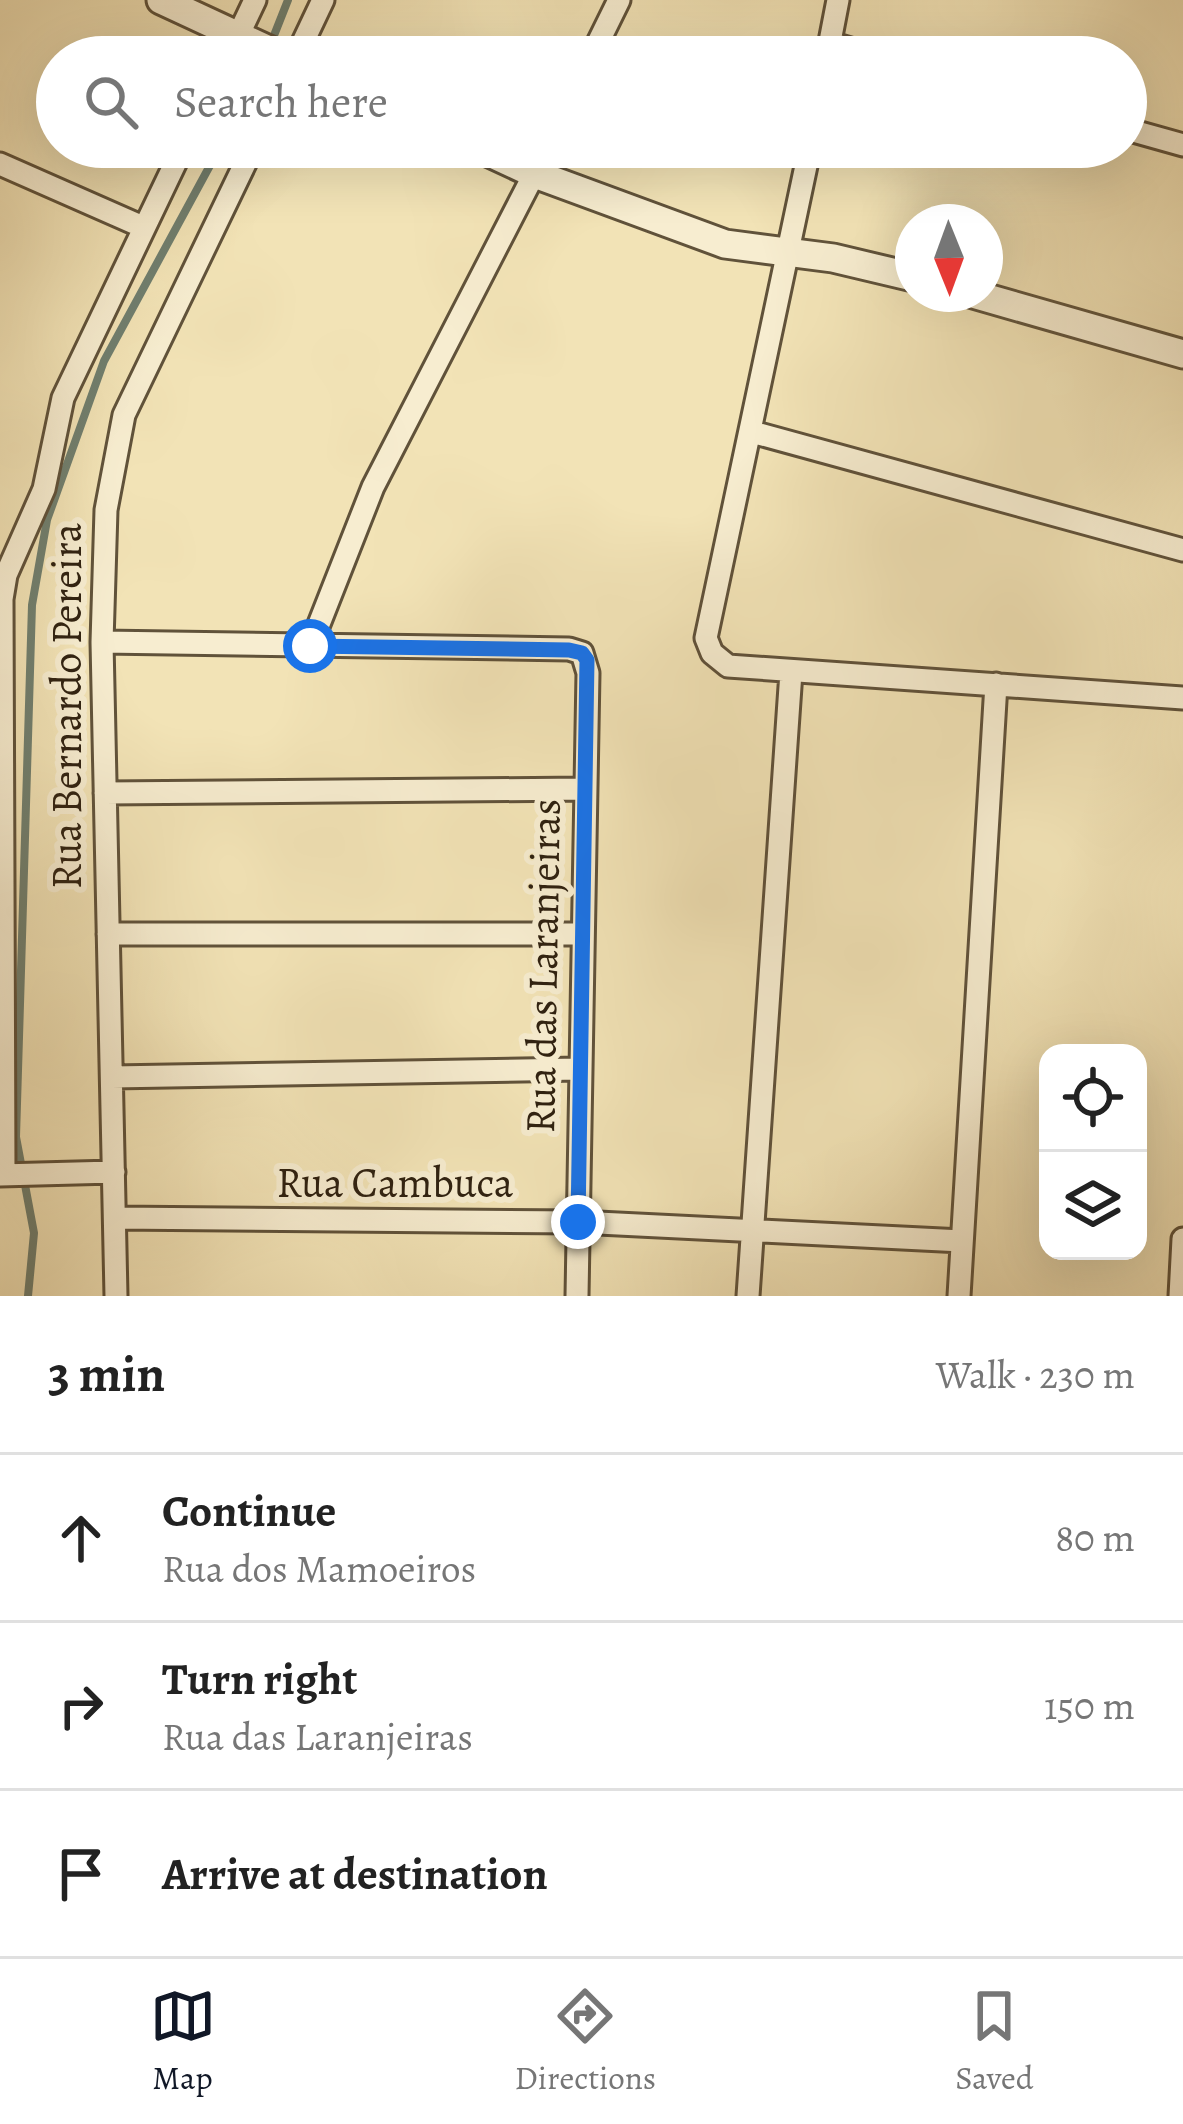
<!DOCTYPE html>
<meta charset="utf-8">
<style>
:root{--surface:#fff;--page:#f2f2f2;--text:#222;--muted:#767676;--line:#e0e0e0;--accent:#111827}
body{margin:0;font-family:Alegreya,serif;background:var(--page);color:var(--text)}
.controls{position:absolute;right:36px;bottom:36px;display:grid;overflow:hidden;border-radius:24px;box-shadow:0 12px 48px #0002}
.controls button{width:108px;height:108px;display:grid;place-items:center;padding:0;border:0;border-bottom:3px solid var(--line);background:var(--surface);color:var(--text);font:60px sans-serif}
.compass{position:absolute;left:895px;top:204px;width:108px;height:108px;border-radius:50%;background:var(--surface);box-shadow:0 12px 48px #0002;rotate:179deg}
.stop{position:absolute;width:36px;height:36px;margin:-27px;border:9px solid #1a73e8;border-radius:50%;background:#fff}
.stop.end{background:#1a73e8;border-color:#fff;box-shadow:0 3px 12px #0008}
.list{margin:0;padding:0;list-style:none}
h2{display:flex;justify-content:space-between;align-items:center;height:156px;margin:0;padding:0 48px;font-size:51px}
h2 small{font-size:39px;font-weight:400;color:var(--muted)}
.list li{display:grid;grid-template-columns:78px 1fr auto;gap:36px;align-items:center;box-sizing:border-box;height:168px;padding:0 48px;border-top:3px solid var(--line)}
.list b{display:block;font-size:45px;white-space:nowrap}
.list p{margin:0;font-size:39px;white-space:nowrap;color:var(--muted)}
.list em{font-size:39px;font-style:normal;color:var(--muted)}
.icon{flex:none;width:66px;height:66px;fill:none;stroke:currentColor;stroke-width:2;stroke-linecap:round;stroke-linejoin:round}
.map{position:relative;flex:none;width:1183px;height:1296px;overflow:hidden}
.search{position:absolute;background:var(--surface);box-shadow:0 12px 48px #0002;left:36px;right:36px;top:36px;height:132px;display:flex;align-items:center;gap:30px;box-sizing:border-box;padding:0 42px;border-radius:66px;color:var(--muted);font-size:45px}
.sheet{height:660px;background:var(--surface)}
nav{display:flex;justify-content:space-around;align-items:center;box-sizing:border-box;height:168px;border-top:3px solid var(--line);background:var(--surface);font-size:33px;color:var(--muted)}
nav a{display:grid;justify-items:center;gap:6px}
nav .on{color:var(--accent)}
.map>svg:first-child{display:block}
</style>
<div class="map">
<svg width="1183" height="1296" viewBox="0 0 1183 1296">
<rect width="100%" height="100%" fill="#f2e3b6"/>
<filter id="stains"><feTurbulence type="fractalNoise" baseFrequency=".00167" numOctaves="4"/><feColorMatrix values="0 0 0 0 .2 0 0 0 0 .09 0 0 0 0 .02 0 0 0 .5 -.17"/></filter>
<radialGradient id="worn" r=".72"><stop offset=".6" stop-color="#630" stop-opacity="0"/><stop offset="1" stop-color="#630" stop-opacity=".3"/></radialGradient>
<g fill="none" stroke-linecap="round" stroke-linejoin="round">
<path stroke="#707f6f" stroke-width="8" d="M 271,43 L 288,0
M 28,1296 L 34,1233 L 16,1137 L 32,605 L 47,520 L 104,361 L 220,147"/>
<g stroke="#60523a" stroke-width="27">
<path id="minor" d="M 830,43 L 877,57
M 228,57 L 255,0
M 296,57 L 323,0
M 591,57 L 619,0
M 827,57 L 838,0
M 1126,129 L 1183,145
M 810,147 L 706,638 L 712,653 L 728,666 L 1183,698
M 0,164 L 143,227
M 752,432 L 1183,550
M 102,642 L 569,649 L 582,653 L 588,673 L 577,1296
M 310,647 L 373,487 L 548,147
M 105,793 L 584,789
M 108,934 L 582,934
M 112,1077 L 579,1069
M 4,1174 L 2,599 L 6,575 L 44,489 L 63,398 L 183,147
M 0,1175 L 114,1172
M 115,1218 L 578,1222 L 962,1241
M 116,1296 L 102,642 L 106,510 L 124,415 L 253,147
M 748,1296 L 791,672
M 959,1296 L 996,684
M 1180,1296 L 1183,1239"/>
</g>
<g stroke="#60523a" stroke-width="33">
<path id="tertiary" d="M 161,0 L 284,57
M 477,147 L 535,174 L 725,244 L 833,258 L 913,277
M 973,294 L 1183,354"/>
</g>
<use href="#minor" stroke="#f7edd0" stroke-width="21"/>
<use href="#tertiary" stroke="#f7edd0" stroke-width="27"/>
</g>
<g fill="none" stroke-linecap="round" stroke-linejoin="round">
<path stroke="#1a73e8" stroke-width="15" d="M 310,646 L 569,650 L 582,653 L 587,660 L 578,1222"/>
</g>
<g text-anchor="middle" stroke-width="12" stroke-linejoin="round" paint-order="stroke">
<g font-size="42" fill="#2f2110" stroke="#f7edd0">
<text transform="translate(66 706) rotate(-90)" y="15">Rua Bernardo Pereira</text>
<text transform="translate(542 966) rotate(-89)" y="15">Rua das Laranjeiras</text>
<text x="395" y="1197">Rua Cambuca</text>
</g>
</g>
<rect width="100%" height="100%" filter="url(#stains)"/>
<rect width="100%" height="100%" fill="url(#worn)"/>
</svg>
<div class="controls">
<button><svg class="icon" aria-label="locate" viewBox="0 0 24 24"><circle cx="12" cy="12" r="6"/><path d="M12 2v4M12 18v4M2 12h4M18 12h4"/></svg></button>
<button><svg class="icon" aria-label="layers" viewBox="0 0 24 24"><path d="M12 4l9 5-9 5-9-5zM3 14l9 5 9-5"/></svg></button>
</div>
<svg class="compass" viewBox="-18 -18 36 36"><path d="M0-13l5 13h-10z" fill="#e53935"/><path d="M0 13l5-13h-10z" fill="#767676"/></svg>
<div class="stop" style="left:310px;top:646px"></div>
<div class="stop end" style="left:578px;top:1222px"></div>
<div class="search"><svg class="icon" aria-label="search" viewBox="0 0 24 24"><circle cx="10" cy="10" r="6"/><path d="M15 15l6 6"/></svg>Search here</div>
</div>
<section class="sheet">
<h2>3 min<small>Walk · 230 m</small></h2>
<ul class="list">
<li><svg class="icon" aria-label="ahead" viewBox="0 0 24 24"><path d="M12 20V5M6 11l6-6 6 6"/></svg><div><b>Continue</b><p>Rua dos Mamoeiros</p></div><em>80 m</em></li>
<li><svg class="icon" aria-label="right" viewBox="0 0 24 24"><path d="M7 20v-9h11M14 6l5 5-5 5"/></svg><div><b>Turn right</b><p>Rua das Laranjeiras</p></div><em>150 m</em></li>
<li><svg class="icon" aria-label="arrive" viewBox="0 0 24 24"><path d="M6 21V4h12l-3 4 3 4H6"/></svg><div><b>Arrive at destination</b></div></li>
</ul>
</section>
<nav>
<a class="on"><svg class="icon" aria-label="map" viewBox="0 0 24 24"><path d="M3 6l6-2 6 2 6-2v14l-6 2-6-2-6 2zM9 4v14M15 6v14"/></svg>Map</a>
<a><svg class="icon" aria-label="directions" viewBox="0 0 24 24"><path d="M12 3l9 9-9 9-9-9zM9 14v-3h6M13 9l2 2-2 2"/></svg>Directions</a>
<a><svg class="icon" aria-label="saved" viewBox="0 0 24 24"><path d="M7 4h10v16l-5-4-5 4z"/></svg>Saved</a>
</nav>
